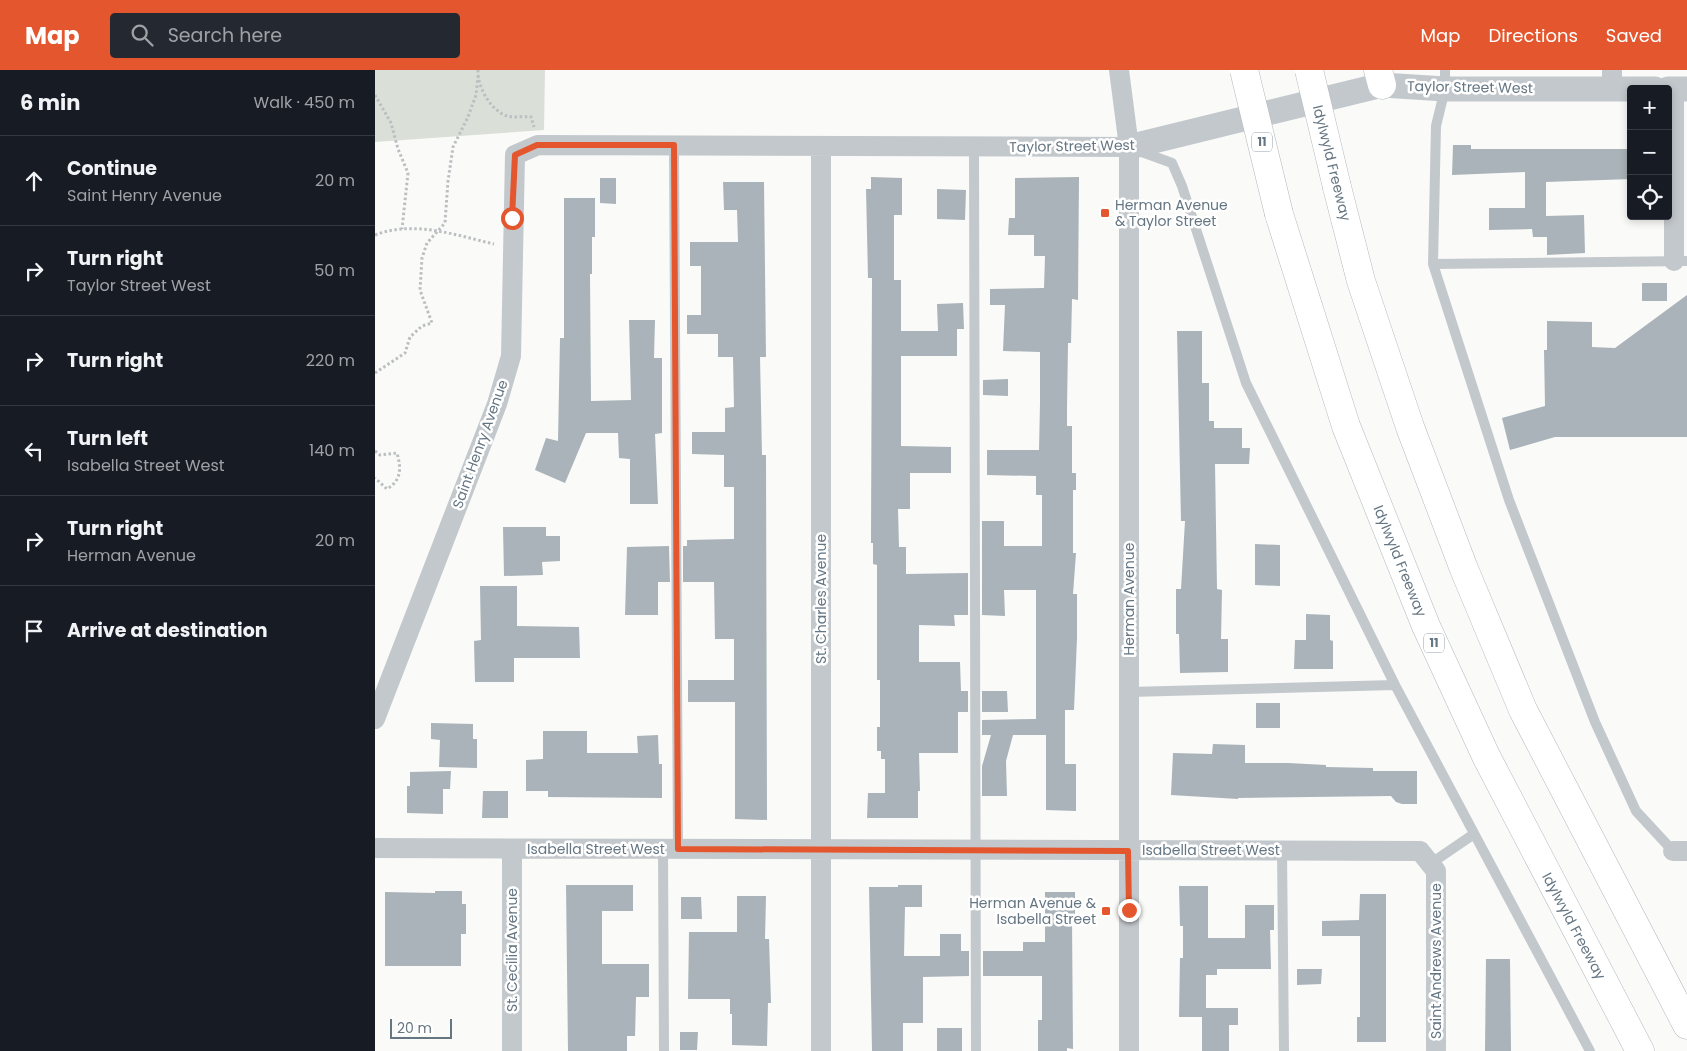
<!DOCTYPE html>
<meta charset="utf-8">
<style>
:root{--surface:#171b24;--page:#242831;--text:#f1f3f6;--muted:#9ea1a6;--line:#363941;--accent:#e4572e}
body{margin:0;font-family:Poppins,sans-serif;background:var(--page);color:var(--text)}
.controls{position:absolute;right:15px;top:15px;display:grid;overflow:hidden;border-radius:5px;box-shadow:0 2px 8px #0003}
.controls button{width:45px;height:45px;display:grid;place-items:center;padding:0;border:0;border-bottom:1px solid var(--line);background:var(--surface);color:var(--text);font:25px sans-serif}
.scale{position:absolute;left:15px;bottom:12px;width:62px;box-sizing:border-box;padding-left:5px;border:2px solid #657683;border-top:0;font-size:14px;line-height:18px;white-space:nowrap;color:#657683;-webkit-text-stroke:4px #fff;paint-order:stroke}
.stop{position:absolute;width:15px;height:15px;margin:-11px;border:4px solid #e4572e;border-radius:50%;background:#fff}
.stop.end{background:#e4572e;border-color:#fff;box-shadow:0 1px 5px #0008}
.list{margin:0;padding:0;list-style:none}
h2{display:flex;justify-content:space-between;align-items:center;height:65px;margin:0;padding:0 20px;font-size:21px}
h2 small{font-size:16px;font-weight:400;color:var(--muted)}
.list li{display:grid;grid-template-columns:32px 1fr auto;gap:15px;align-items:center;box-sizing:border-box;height:90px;padding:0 20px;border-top:1px solid var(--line)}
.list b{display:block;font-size:19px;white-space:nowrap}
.list p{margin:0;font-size:16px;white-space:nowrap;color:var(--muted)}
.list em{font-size:16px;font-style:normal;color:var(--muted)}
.icon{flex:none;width:28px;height:28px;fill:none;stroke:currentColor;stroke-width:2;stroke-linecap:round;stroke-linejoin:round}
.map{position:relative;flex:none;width:1312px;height:981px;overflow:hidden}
header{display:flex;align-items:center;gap:30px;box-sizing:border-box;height:70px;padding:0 25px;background:var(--accent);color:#fff}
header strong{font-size:24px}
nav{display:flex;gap:28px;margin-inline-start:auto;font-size:18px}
.search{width:350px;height:45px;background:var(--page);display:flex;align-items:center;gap:12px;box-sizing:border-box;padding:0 18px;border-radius:5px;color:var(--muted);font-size:19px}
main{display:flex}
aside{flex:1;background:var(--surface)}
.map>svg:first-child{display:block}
</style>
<header>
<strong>Map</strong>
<div class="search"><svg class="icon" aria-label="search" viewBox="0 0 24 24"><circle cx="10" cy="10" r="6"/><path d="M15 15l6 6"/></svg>Search here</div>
<nav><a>Map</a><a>Directions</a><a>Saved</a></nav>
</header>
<main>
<aside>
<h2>6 min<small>Walk · 450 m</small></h2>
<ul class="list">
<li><svg class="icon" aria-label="ahead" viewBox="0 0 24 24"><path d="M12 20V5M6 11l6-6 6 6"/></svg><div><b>Continue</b><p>Saint Henry Avenue</p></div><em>20 m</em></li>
<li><svg class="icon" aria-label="right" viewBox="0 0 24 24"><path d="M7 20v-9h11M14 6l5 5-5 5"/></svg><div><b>Turn right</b><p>Taylor Street West</p></div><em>50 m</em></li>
<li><svg class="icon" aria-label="right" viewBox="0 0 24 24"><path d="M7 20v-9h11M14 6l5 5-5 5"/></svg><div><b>Turn right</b></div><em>220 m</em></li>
<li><svg class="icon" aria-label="left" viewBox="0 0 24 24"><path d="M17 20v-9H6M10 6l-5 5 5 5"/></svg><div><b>Turn left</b><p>Isabella Street West</p></div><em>140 m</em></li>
<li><svg class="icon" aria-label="right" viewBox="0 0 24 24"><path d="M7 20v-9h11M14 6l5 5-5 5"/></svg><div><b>Turn right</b><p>Herman Avenue</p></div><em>20 m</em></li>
<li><svg class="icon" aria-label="arrive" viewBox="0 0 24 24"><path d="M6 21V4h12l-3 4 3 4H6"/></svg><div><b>Arrive at destination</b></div></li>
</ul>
</aside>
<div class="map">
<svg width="1312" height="981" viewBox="0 0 1312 981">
<rect width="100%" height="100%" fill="#fafaf8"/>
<path fill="#dadfd7" d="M 0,0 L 170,0 L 169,60 L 0,72 Z"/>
<path fill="#aab3b9" d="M 1078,75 L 1096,75 L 1096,79 L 1256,79 L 1256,109 L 1171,112 L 1171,146 L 1209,145 L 1210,183 L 1172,185 L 1172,167 L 1158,167 L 1157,159 L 1114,160 L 1114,138 L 1150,138 L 1150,102 L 1077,105 Z
M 496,107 L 527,108 L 527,145 L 519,145 L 519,210 L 526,210 L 526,261 L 563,261 L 562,234 L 588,233 L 589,259 L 582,259 L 582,286 L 526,286 L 526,376 L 576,377 L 576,403 L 535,403 L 535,439 L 523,439 L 524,477 L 531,477 L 531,504 L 593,503 L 593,545 L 579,545 L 580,556 L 544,555 L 544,592 L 585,592 L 586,621 L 593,621 L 593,642 L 583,642 L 583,683 L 544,683 L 545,721 L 543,721 L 543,748 L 492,748 L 493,723 L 510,723 L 510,689 L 506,689 L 506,681 L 502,681 L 502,657 L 505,657 L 505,610 L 502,610 L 502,495 L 498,494 L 498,473 L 496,473 L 497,208 L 493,208 L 491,119 L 496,119 Z
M 704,107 L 703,230 L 697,229 L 696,273 L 693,273 L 692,338 L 692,356 L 697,356 L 697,403 L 701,403 L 701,420 L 698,420 L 698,483 L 701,483 L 698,524 L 702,524 L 702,568 L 699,640 L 690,640 L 690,694 L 701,694 L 701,741 L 671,740 L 671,665 L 638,665 L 631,691 L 632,726 L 607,726 L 607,696 L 616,665 L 607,665 L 607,650 L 661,649 L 661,520 L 629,520 L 630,546 L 607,545 L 607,451 L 629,451 L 629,476 L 667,476 L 667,425 L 661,425 L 661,406 L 612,405 L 612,380 L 664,380 L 665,334 L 665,282 L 628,281 L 630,235 L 615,235 L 615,219 L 669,218 L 670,186 L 659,186 L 659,165 L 633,165 L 634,148 L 640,148 L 640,108 Z
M 225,108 L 241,108 L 241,134 L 225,133 Z
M 348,112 L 389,112 L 391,287 L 385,287 L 387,385 L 391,385 L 392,750 L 360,749 L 360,632 L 313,632 L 313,610 L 359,610 L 359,569 L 340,569 L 339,512 L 308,512 L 308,476 L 312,476 L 312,470 L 359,469 L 359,417 L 349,417 L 349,385 L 317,384 L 317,362 L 350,362 L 350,338 L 359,337 L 358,287 L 343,287 L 343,264 L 312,264 L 312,245 L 326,245 L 326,196 L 315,196 L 315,172 L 363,172 L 362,140 L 349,140 Z
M 562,119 L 591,120 L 590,150 L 562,149 Z
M 189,128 L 220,128 L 220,167 L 217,167 L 217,204 L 215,204 L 216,331 L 256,330 L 254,250 L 280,250 L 279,288 L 287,288 L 287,363 L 280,364 L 283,434 L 255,434 L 255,389 L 244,388 L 243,363 L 211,363 L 190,413 L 160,400 L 171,368 L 183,371 L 185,268 L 189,268 Z
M 1267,213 L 1292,213 L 1292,231 L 1267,231 Z
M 1312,225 L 1312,367 L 1180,367 L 1135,380 L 1127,348 L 1170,336 L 1169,280 L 1172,280 L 1172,251 L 1217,252 L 1217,277 L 1240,278 Z
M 802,261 L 827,261 L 827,313 L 834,313 L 834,351 L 839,351 L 839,358 L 867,358 L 867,378 L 875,378 L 874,394 L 840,394 L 842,519 L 847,520 L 846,569 L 853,569 L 853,602 L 805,603 L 804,564 L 801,564 L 801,519 L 806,519 L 810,451 L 806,451 Z
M 633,309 L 633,326 L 608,325 L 608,310 Z
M 128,457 L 171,457 L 171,466 L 185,466 L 185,491 L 167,492 L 168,505 L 129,506 Z
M 880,474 L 905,475 L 905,516 L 880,515 Z
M 294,476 L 295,512 L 283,512 L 283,545 L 250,545 L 252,477 Z
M 105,516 L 142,516 L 142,556 L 204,557 L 205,588 L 139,588 L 139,612 L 100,612 L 99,571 L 106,570 Z
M 931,544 L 955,545 L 955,570 L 958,571 L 958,599 L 919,599 L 920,570 L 931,570 Z
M 607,621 L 632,621 L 633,642 L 607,642 Z
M 881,633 L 905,633 L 905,658 L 881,658 Z
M 56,653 L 98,654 L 98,669 L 102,669 L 102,698 L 64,697 L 65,670 L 56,669 Z
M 168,661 L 212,661 L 212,683 L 263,683 L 262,666 L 283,665 L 284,694 L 287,694 L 287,728 L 173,727 L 173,721 L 151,721 L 151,690 L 168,689 Z
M 838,674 L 870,675 L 870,693 L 913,693 L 951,695 L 951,697 L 998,698 L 998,701 L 1042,701 L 1042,734 L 1027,734 L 1021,732 L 1016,726 L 863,728 L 863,729 L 796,725 L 798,683 L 837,684 Z
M 76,701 L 75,719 L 68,719 L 68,744 L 32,743 L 32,716 L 35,716 L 35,702 Z
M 108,721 L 133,721 L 133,748 L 107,748 Z
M 191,815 L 258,815 L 258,841 L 227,841 L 227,894 L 274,894 L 274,927 L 261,927 L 260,966 L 252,966 L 252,981 L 193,981 Z
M 523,815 L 547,815 L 547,837 L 530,837 L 529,886 L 565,886 L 565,864 L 586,864 L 586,881 L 594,881 L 594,906 L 548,907 L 548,953 L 528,953 L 528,981 L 497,981 L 494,817 L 523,817 Z
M 804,816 L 833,816 L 833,868 L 870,868 L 870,835 L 899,835 L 899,860 L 895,860 L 896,899 L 842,899 L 842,905 L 831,905 L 831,938 L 863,938 L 863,955 L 854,955 L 854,981 L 827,981 L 827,947 L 804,947 L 805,888 L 808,888 L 808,856 L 805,856 Z
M 60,821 L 87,821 L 87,834 L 91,834 L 91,864 L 86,864 L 86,896 L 10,896 L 10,822 L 60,823 Z
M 670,822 L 700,822 L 700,848 L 697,848 L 698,979 L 692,978 L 692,981 L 663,981 L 663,950 L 667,950 L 667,906 L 608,906 L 608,881 L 648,881 L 648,872 L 670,872 Z
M 985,824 L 1011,824 L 1011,972 L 982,972 L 982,947 L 985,947 L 985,866 L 947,866 L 947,851 L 984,850 Z
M 362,826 L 391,826 L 390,869 L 394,869 L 396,933 L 393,933 L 392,976 L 357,975 L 357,944 L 355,944 L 355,929 L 313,929 L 314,862 L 362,862 Z
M 306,827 L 326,827 L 327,849 L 306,849 Z
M 1111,889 L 1135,889 L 1136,981 L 1110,981 Z
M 922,899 L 947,899 L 946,914 L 922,915 Z
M 562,958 L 587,958 L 587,981 L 562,981 Z
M 305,962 L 323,962 L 322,980 L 305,980 Z"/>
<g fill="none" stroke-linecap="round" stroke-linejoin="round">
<g stroke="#b4b9bd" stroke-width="29">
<path id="motorway" d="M 1003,0 L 1007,15
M 962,117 L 986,211 L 1035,357 L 1089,499 L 1148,640 L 1312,955
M 904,144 L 971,356 L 1051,556 L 1111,686 L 1265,981"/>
</g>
<path stroke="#bbbfc2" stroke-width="3" stroke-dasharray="2.5 2.5" stroke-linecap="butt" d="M 103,0 C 102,16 115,40 132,46 C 139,48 149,46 156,47 L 159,57
M 0,25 L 16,53 L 23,79 L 33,103 L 27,159
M 0,165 C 39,150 80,165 119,174
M 0,303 L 30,283 L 35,267 L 47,256 L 57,253 L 45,220 L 47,188 L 52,173 L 70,153 L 73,111 L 78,77 L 93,47 L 101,25 L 103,7
M 0,381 L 5,385 L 22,383 C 26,398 27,410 12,419 L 0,408"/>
<path stroke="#c3c8cc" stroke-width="10" d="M 1070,0 L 1070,19 L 1061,56 L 1058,194 L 1312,191
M 299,75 L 303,779
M 599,78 L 601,981
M 764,81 L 797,93 L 807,116 L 871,313 L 1020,615 L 1215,981
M 1058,194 L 1134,430 L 1220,652 L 1261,741 L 1298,781
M 754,622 L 1020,615
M 288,779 L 289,981
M 907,780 L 909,981
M 1055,794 L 1099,764"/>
<path stroke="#c3c8cc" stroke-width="20" d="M 744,0 L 754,77 L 754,981
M 1237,0 L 1237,18
M 1299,191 L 1299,19
M 0,649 L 122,334 L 136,286 L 140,85 L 163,75 L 754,77
M 0,778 L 1045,781 L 1061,801 L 1061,981
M 1298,781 L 1312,781
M 137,981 L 137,780
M 446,981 L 446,77"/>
<path stroke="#c3c8cc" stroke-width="25" d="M 1293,19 L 1312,19
M 754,77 L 1007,15 L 1070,19 L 1280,19"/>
<use href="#motorway" stroke="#fff" stroke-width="28"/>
<g stroke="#b4b9bd" stroke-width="29" stroke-linecap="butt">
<path id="motorway-bridge" d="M 869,0 L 904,144
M 934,0 L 962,117"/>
</g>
<use href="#motorway-bridge" stroke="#fff" stroke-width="28"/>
</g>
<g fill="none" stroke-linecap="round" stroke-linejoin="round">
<path stroke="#e4572e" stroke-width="6" d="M 137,148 L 140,85 L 162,75 L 299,75 L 303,779 L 753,781 L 754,840"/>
</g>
<g fill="#e4572e" stroke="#fff" stroke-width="2">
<rect x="725" y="138" width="10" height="10" rx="2.5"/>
<rect x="726" y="836" width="10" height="10" rx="2.5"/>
</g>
<g text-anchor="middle" stroke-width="5" stroke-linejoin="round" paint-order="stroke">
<g fill="#fff" stroke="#939fa8" stroke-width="1">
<rect x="877" y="62.5" width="20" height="19" rx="4"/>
<rect x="1049" y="563.5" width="20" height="19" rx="4"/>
</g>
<g font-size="12" font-weight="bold" fill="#657683">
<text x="887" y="76">11</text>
<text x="1059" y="577">11</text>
</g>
<g font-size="14" fill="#657683" stroke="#fff">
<text transform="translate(1095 17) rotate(1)" y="5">Taylor Street West</text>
<text transform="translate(697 76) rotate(-1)" y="5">Taylor Street West</text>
<text transform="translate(957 93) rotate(76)" y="5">Idylwyld Freeway</text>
<text transform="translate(105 374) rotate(-70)" y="5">Saint Henry Avenue</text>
<text transform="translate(1025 491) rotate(68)" y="5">Idylwyld Freeway</text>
<text transform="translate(446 529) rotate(-90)" y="5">St. Charles Avenue</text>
<text transform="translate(754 529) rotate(-90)" y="5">Herman Avenue</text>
<text x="221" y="784">Isabella Street West</text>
<text x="836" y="785">Isabella Street West</text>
<text transform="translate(1199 856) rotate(62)" y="5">Idylwyld Freeway</text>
<text transform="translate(137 880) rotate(-90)" y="5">St. Cecilia Avenue</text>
<text transform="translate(1061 891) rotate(-90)" y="5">Saint Andrews Avenue</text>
</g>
<g font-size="14" fill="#657683" stroke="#fff" text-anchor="start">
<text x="740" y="140">Herman Avenue<tspan x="740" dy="16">&amp; Taylor Street</tspan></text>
<text x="721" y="838" text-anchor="end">Herman Avenue &amp;<tspan x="721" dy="16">Isabella Street</tspan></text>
</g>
</g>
</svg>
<div class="controls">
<button>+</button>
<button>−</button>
<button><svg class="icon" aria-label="locate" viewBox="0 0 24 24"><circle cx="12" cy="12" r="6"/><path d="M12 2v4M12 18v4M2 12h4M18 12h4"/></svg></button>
</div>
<div class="scale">20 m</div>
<div class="stop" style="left:137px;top:148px"></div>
<div class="stop end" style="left:754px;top:840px"></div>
</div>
</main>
